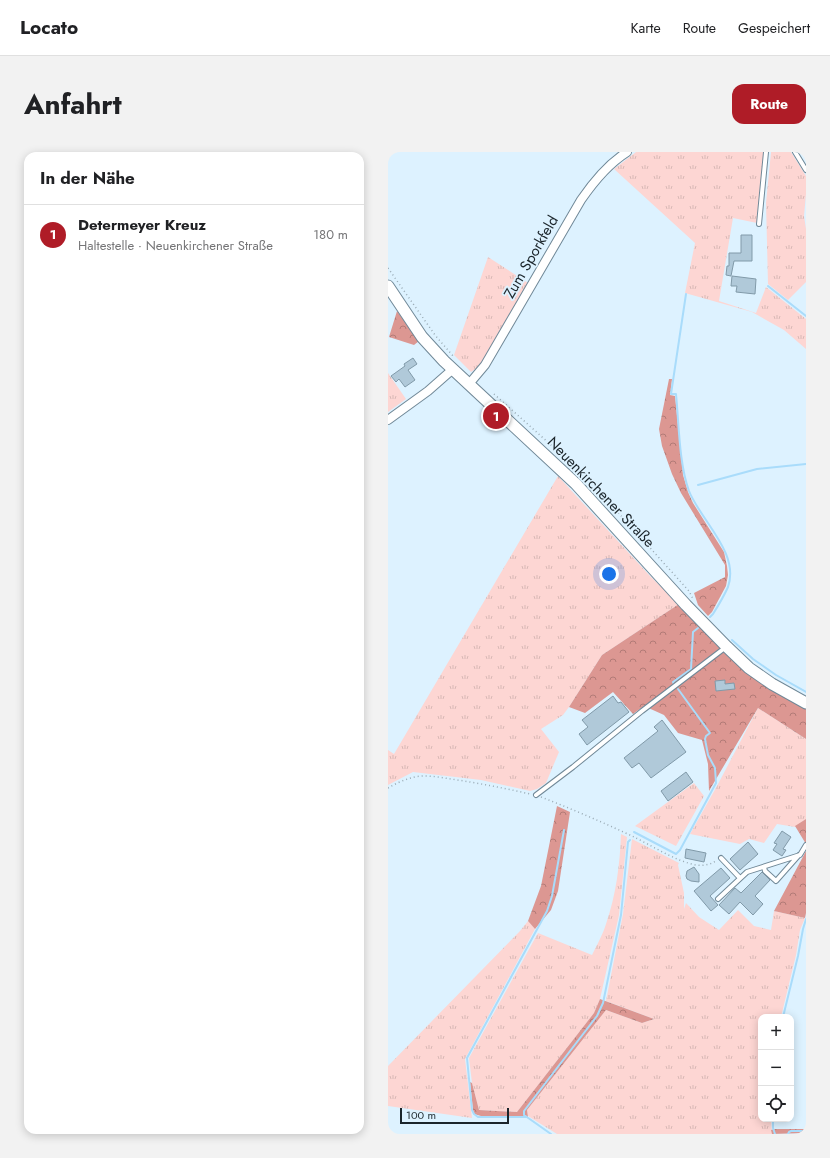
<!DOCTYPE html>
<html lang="de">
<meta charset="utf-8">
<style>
:root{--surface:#fff;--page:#f2f2f2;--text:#202124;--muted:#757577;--line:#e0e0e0;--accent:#af1c27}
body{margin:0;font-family:Jost,sans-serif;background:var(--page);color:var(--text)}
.controls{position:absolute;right:12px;bottom:12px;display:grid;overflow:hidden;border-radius:8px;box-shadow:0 2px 10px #0003}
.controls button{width:36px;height:36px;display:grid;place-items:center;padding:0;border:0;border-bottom:1px solid var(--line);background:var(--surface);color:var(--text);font:20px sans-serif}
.scale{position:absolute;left:12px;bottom:10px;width:109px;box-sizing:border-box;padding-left:4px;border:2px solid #1b252b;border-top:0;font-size:11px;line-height:14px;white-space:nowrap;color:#1b252b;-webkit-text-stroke:3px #ddf2ff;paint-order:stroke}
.you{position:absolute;left:221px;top:422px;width:14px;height:14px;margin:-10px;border:3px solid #fff;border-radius:50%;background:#1a73e8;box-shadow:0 0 0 6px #1a73e833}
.badge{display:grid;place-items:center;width:26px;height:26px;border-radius:50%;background:var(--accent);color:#fff;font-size:13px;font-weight:700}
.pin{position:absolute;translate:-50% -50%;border:2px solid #fff;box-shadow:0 1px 4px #0006}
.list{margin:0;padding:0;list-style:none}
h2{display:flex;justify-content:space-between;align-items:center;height:52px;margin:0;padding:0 16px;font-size:17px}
h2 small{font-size:13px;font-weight:400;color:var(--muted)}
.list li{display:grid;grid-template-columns:26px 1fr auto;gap:12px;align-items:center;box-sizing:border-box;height:60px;padding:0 16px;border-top:1px solid var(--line)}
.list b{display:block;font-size:15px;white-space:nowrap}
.list p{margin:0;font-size:13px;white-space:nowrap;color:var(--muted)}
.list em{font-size:13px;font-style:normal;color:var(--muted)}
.icon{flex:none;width:22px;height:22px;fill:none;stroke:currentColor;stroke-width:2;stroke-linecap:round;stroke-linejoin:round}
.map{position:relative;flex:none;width:418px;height:982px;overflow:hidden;border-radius:12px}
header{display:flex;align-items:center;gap:24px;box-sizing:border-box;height:56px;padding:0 20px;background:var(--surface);border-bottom:1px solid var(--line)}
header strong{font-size:19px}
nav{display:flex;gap:22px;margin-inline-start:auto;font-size:14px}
.intro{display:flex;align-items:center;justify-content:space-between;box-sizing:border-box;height:96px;padding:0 24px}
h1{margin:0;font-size:28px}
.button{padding:10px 18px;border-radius:12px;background:var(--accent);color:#fff;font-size:14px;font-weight:700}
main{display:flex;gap:24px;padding:0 24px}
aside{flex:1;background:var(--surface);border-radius:12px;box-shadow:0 2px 10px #0003}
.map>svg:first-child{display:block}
</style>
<header>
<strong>Locato</strong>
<nav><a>Karte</a><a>Route</a><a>Gespeichert</a></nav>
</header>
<div class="intro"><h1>Anfahrt</h1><a class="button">Route</a></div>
<main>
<aside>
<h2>In der Nähe<small></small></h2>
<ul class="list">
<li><span class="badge">1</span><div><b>Determeyer Kreuz</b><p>Haltestelle · Neuenkirchener Straße</p></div><em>180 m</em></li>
</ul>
</aside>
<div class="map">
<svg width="418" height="982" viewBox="0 0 418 982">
<defs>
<pattern id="grass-tufts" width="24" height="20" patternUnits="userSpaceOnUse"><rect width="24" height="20" fill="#fdd6d3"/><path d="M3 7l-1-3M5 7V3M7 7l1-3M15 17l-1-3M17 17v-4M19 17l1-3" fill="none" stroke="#d8b8b5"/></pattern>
<pattern id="forest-crowns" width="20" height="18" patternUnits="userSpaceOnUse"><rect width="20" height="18" fill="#dc9792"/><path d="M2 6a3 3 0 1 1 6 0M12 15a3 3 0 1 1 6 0" fill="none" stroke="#b27b77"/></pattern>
</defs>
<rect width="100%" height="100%" fill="#ddf2ff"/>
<path fill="url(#grass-tufts)" d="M 248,0 L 377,0 L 369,71 L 345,66 L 331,149 L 368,161 L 378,135 L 418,167 L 418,197 L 396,178 L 364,160 L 297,141 L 307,91 L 226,17 Z
M 383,0 L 403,0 L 418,24 L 418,42 L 416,64 L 418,77 L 418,130 L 400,148 L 380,132 L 378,51 Z
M 100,105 L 140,131 L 92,214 L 83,220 L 66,203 Z
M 0,221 L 18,247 L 0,260 Z
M 170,324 L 263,425 L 291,452 L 214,503 L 181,555 L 175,563 L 153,577 L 171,600 L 158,631 L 149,637 L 142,639 L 93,628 L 25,620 L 0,633 L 0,598 L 6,602 Z
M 370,556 L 418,587 L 418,667 L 407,675 L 389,672 L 376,691 L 361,687 L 352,692 L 302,682 L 329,634 Z
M 306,631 L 316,644 L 288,694 L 247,674 Z
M 233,682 L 239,685 L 231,763 L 212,847 L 206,861 L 129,960 L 91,958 L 84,931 L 81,906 L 150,781 L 204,803 C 209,793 215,782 218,772 C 228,743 232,712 233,682 Z
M 244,687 L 291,711 L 290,713 L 296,741 L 296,757 L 298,751 L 311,765 L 331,778 L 350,758 L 366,774 L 383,778 L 386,759 L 417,766 L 412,778 L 408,803 L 393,865 L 373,865 L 373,967 L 383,967 L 384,982 L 169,982 L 140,964 L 139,958 L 218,858 L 254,871 L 266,867 L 218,849 L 235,762 Z
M 140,769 L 147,777 L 77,907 L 84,966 L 0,954 L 0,914 L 132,779 Z"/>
<path fill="url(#forest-crowns)" d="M 9,159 L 31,189 L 26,193 L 1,185 Z
M 281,227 L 284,227 L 282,243 L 287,244 L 295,323 L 300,340 L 305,351 L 336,400 L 339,414 L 340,423 L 338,434 L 324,460 L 320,464 L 310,453 L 306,441 L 337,425 L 337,413 L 293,341 L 284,322 L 274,294 L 271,277 Z
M 291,452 L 418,555 L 418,587 L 370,556 L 321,639 L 320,612 L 314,588 L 290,581 L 276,563 L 256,554 L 245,562 L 225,540 L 197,561 L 181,555 L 214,503 Z
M 169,654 L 182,660 L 170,739 L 163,758 L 147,777 L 140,769 L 153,734 Z
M 418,667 L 418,692 L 407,674 Z
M 418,699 L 418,761 L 417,766 L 386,759 Z
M 212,847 L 266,867 L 254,871 L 218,858 L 139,958 L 140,965 L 93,964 L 86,962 L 85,958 L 82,930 L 84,931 L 91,958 L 129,960 L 206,861 Z
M 387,977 L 418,977 L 418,981 L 384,982 L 383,978 Z"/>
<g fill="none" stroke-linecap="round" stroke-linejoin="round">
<path stroke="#a9dcfb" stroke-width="2" d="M 380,134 L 418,164
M 298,142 L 283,242 L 288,242 C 291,272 291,312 301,339 C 313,369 352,401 340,435 C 336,444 330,454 325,462 L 322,465
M 310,333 L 369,317 L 418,312
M 344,488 L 365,507 L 388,523 L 418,540
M 286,532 L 285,530 L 303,517 L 305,480 L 310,476
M 246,680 L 288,702 L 292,698 L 328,631 L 327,616 L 320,603 L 317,587 L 318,584 L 322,581 L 290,537
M 395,865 L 410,804 L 415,777 L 418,767
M 139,965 L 90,965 L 86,962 L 84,958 L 79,906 L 159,759 L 164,744 L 176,678
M 385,967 L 385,976 L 387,982
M 163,982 L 136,963 L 136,959 L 209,864 L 215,851 L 233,763 L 240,690 L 242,688
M 400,982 L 401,980 L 403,979 L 418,979"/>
</g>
<path fill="#b0c9d9" stroke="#819aa9" d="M 353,83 L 364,83 L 364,109 L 346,109 L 343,124 L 338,123 L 339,114 L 341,114 L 341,101 L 353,101 Z
M 344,124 L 368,127 L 367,142 L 348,140 L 349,134 L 343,134 Z
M 25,206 L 29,212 L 20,218 L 27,228 L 17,235 L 11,227 L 8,230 L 3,224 L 17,214 L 16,212 Z
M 337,528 L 337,532 L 346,531 L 347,537 L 328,539 L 327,529 Z
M 225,544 L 230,551 L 233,550 L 241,560 L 199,593 L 191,582 L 200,575 L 194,568 Z
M 274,568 L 298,600 L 263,626 L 251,611 L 244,616 L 236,606 L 270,579 L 266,575 Z
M 298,620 L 305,630 L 280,649 L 273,639 Z
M 394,679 L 403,685 L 395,697 L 398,698 L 394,704 L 385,698 L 389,692 L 386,691 Z
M 360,690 L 370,702 L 352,718 L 342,707 Z
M 298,697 L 318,701 L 316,710 L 297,706 Z
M 306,715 L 311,722 L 311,730 L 303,729 L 299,727 L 298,724 L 299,719 Z
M 333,716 L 342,726 L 322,744 L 330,753 L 323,759 L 306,739 Z
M 374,720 L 382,728 L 367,744 L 375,752 L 365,763 L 352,750 L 341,762 L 331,753 L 347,736 L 353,741 Z"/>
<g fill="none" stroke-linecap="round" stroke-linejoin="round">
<g stroke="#718998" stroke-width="6">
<path id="service" d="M 407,0 L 418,18
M 371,72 L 378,0
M 148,643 L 185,615 L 254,559 L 338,495
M 333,706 L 352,726
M 376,715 L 377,719 L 388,729 L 411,703
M 330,747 L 359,720 L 412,703 L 418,693"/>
</g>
<g stroke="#718998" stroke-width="10">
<path id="minor" d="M 81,232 L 97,213 L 193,48 C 206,29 220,12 239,0
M 0,268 L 40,239 L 65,217"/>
</g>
<g stroke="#718998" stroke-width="13">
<path id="tertiary" d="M 0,134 L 34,185 L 56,209 L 188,332 L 298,453 L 339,495 L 361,516 L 384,532 L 418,551"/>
</g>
<path stroke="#99aab4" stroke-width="1.5" stroke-dasharray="1 3" stroke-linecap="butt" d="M 0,116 L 47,183 L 65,204
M 106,242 L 163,293 L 208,336 L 301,439 L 305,447
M 0,636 C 7,632 15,628 23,626 C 35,622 50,625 63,627 C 90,631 116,636 142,642
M 153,645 C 184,657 214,670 244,684 C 263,693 287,709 308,713 C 315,714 321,713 328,709"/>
<use href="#service" stroke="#fff" stroke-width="4"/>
<use href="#minor" stroke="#fff" stroke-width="8"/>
<use href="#tertiary" stroke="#fff" stroke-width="11"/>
</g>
<g text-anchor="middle" stroke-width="3.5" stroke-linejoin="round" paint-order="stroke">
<g font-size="15" fill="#1b252b" stroke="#ddf2ff">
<text transform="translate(143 105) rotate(-60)" y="5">Zum Sporkfeld</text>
<text transform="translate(213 340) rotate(46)" y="5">Neuenkirchener Straße</text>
</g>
</g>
</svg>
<div class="controls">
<button>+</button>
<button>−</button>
<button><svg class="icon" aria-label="locate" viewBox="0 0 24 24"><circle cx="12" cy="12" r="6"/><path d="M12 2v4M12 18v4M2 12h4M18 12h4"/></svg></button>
</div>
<div class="scale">100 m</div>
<div class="you"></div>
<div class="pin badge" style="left:108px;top:264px">1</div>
</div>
</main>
